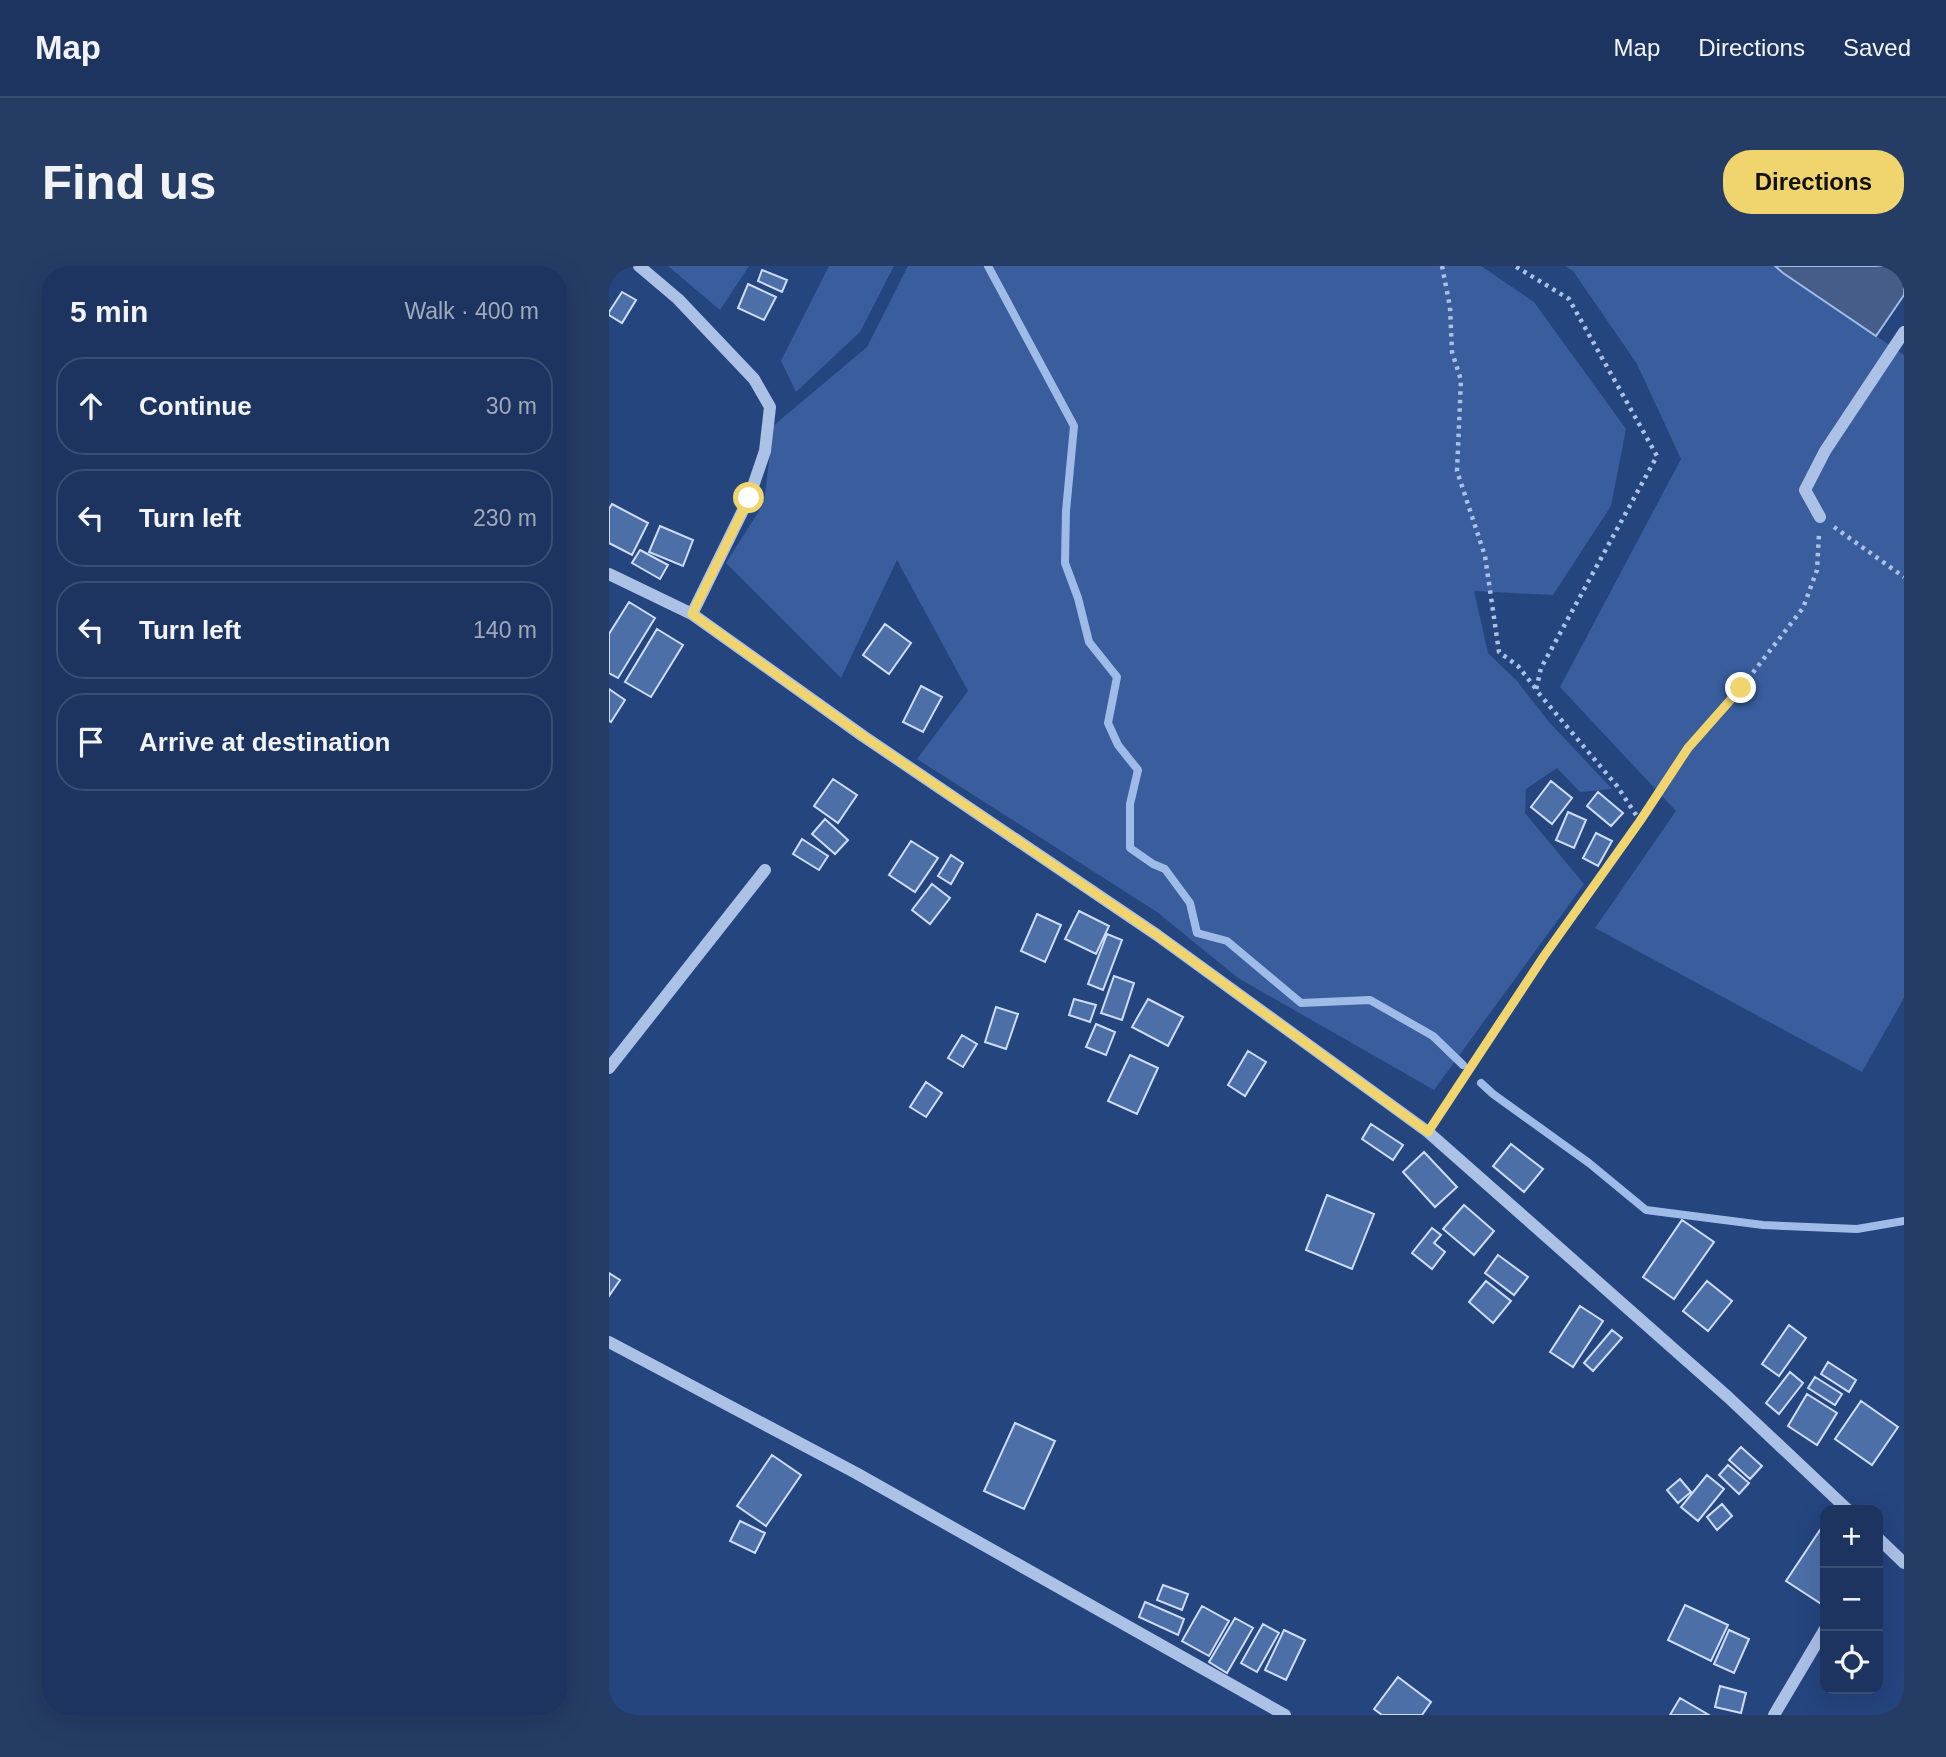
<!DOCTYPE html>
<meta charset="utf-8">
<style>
:root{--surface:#1c345f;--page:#253c65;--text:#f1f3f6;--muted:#a0aabd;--line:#3a4f74;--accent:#f0d56f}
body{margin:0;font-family:Helvetica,sans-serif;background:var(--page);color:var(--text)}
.controls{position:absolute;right:21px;bottom:21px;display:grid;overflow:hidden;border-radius:14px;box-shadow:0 7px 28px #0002}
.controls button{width:63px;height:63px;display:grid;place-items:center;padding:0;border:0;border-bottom:2px solid var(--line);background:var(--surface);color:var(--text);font:35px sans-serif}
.stop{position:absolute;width:21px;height:21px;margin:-16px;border:5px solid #f0d56f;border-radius:50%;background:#fff}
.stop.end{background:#f0d56f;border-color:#fff;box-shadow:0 2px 7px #0008}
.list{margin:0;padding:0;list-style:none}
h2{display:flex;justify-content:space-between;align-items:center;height:91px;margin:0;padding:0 28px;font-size:30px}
h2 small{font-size:23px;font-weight:400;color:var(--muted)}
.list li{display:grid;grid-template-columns:46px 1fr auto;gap:21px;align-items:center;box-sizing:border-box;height:98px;margin:0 14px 14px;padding:0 14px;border:2px solid var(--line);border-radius:28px}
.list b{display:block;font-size:26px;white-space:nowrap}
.list em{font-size:23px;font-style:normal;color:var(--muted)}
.icon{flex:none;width:38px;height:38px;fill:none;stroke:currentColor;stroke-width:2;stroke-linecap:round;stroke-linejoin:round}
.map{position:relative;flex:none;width:1295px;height:1449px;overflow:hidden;border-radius:28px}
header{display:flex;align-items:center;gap:42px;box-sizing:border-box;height:98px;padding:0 35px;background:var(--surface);border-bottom:2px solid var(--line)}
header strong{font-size:33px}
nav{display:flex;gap:38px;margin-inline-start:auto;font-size:24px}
.intro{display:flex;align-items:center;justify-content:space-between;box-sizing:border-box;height:168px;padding:0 42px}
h1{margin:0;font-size:49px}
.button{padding:18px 32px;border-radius:28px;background:var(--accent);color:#111;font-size:24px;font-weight:700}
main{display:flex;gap:42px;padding:0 42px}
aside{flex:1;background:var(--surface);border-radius:28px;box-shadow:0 7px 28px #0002}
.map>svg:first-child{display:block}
</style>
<header>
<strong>Map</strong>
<nav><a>Map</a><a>Directions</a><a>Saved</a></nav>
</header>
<div class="intro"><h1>Find us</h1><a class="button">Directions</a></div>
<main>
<aside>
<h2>5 min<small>Walk · 400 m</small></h2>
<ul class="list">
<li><svg class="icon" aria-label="ahead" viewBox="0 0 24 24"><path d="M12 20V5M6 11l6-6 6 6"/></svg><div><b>Continue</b></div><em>30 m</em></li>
<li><svg class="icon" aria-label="left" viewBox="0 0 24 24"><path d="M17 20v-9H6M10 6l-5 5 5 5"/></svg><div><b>Turn left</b></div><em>230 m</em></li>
<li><svg class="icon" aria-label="left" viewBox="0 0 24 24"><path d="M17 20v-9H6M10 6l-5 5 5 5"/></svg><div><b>Turn left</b></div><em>140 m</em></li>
<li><svg class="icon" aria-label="arrive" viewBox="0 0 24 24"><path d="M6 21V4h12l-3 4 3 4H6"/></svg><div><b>Arrive at destination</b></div></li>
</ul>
</aside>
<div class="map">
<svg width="1295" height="1449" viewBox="0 0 1295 1449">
<rect width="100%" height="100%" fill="#25457f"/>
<path fill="#395d9d" d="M 59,0 L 140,0 L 111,44 Z
M 220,0 L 285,0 L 251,66 L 187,126 L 172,95 Z
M 299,0 L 872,0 L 925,36 L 1017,163 L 1002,240 L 944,329 L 865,325 L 879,387 L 908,415 L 940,456 L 1003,523 L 971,526 L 948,502 L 917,523 L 916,547 L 975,618 L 825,824 L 629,712 L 548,646 L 308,493 L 359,425 L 288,294 L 232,412 L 117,297 L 155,237 L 164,160 L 258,81 Z
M 956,0 L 1166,0 L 1174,7 L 1295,89 L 1295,732 L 1253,806 L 986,662 L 1067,545 L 951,421 L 1072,193 L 1028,98 L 964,5 Z"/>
<path fill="#455d88" stroke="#9fbbe7" stroke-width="2" d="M 1166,0 L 1295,0 L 1295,29 L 1267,70 L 1174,7 Z"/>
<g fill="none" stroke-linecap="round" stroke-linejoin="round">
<path stroke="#9fbbe7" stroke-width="8" d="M 379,0 L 465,160 L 457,245 L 456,297 L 469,332 L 480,376 L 508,411 L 499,457 L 509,479 L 529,504 L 521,538 L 521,582 L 544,598 L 556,603 L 581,637 L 588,667 L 618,675 L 692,737 L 761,734 L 824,770 L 854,799
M 872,817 L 884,828 L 980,897 L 1037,944 L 1154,959 L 1248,963 L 1295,955"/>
</g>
<path fill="#4d6fa8" stroke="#cedcf5" stroke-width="2" d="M 153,4 L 178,14 L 173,26 L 149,15 Z
M 139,18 L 167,31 L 155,54 L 129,42 Z
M 13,26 L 27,34 L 13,57 L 0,49 L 0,46 Z
M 3,238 L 39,257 L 23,289 L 0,277 L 0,243 Z
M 51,260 L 84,274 L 74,300 L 40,286 Z
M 31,284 L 59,299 L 51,313 L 23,297 Z
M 20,336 L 46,352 L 9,412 L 0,407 L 0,368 Z
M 276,358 L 302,377 L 280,408 L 254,389 Z
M 48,363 L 74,379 L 42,431 L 16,416 Z
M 312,420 L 333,431 L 314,466 L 294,456 Z
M 0,423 L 16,434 L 2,456 L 0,455 Z
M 224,513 L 248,529 L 229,557 L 205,540 Z
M 942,515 L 963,532 L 943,558 L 922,541 Z
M 989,526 L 1014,547 L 1002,560 L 978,540 Z
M 959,546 L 977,554 L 965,582 L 947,574 Z
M 216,553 L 239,574 L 226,588 L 203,568 Z
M 987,567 L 1003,575 L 989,600 L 974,592 Z
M 193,573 L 219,590 L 210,604 L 184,588 Z
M 302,575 L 329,592 L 306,626 L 280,609 Z
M 342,589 L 354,597 L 342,618 L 329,610 Z
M 323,618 L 341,632 L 321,658 L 303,644 Z
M 470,645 L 500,660 L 487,688 L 456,673 Z
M 428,648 L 452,659 L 436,696 L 412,685 Z
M 498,668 L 513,674 L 494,724 L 479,718 Z
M 505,710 L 525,717 L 513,754 L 492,747 Z
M 465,733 L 487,739 L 481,756 L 460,749 Z
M 539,733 L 574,751 L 559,780 L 523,761 Z
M 387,741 L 409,748 L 397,783 L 376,776 Z
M 487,758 L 506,766 L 497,789 L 477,781 Z
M 353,769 L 368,778 L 354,801 L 339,792 Z
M 639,785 L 657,796 L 636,830 L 619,819 Z
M 521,789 L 549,802 L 528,848 L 499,835 Z
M 317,816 L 333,827 L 317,851 L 301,841 Z
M 762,858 L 794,879 L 784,894 L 753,873 Z
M 902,878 L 934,903 L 915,926 L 884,900 Z
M 815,886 L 848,921 L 826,941 L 794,906 Z
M 718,929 L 765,948 L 743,1003 L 697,984 Z
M 855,939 L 885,965 L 865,989 L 834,963 Z
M 1073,954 L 1105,976 L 1065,1033 L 1034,1011 Z
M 823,962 L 832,969 L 825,977 L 836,986 L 823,1003 L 803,987 Z
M 889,989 L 919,1011 L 905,1029 L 876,1007 Z
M 0,1007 L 11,1014 L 0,1030 Z
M 877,1015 L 902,1035 L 884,1057 L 860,1036 Z
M 1098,1015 L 1123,1035 L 1099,1065 L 1074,1045 Z
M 971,1040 L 994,1055 L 964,1101 L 941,1086 Z
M 1180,1059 L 1197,1072 L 1170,1110 L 1153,1098 Z
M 1003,1064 L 1013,1072 L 984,1105 L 975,1097 Z
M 1219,1096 L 1247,1114 L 1240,1126 L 1212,1108 Z
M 1181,1106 L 1194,1117 L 1170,1148 L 1157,1137 Z
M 1206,1111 L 1233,1128 L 1226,1139 L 1199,1122 Z
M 1198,1128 L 1228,1147 L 1208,1179 L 1179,1160 Z
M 1252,1135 L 1289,1161 L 1263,1199 L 1226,1173 Z
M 406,1157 L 446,1175 L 415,1243 L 375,1225 Z
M 1132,1181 L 1153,1200 L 1141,1213 L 1120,1194 Z
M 163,1189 L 192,1209 L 157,1260 L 128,1240 Z
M 1119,1199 L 1140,1217 L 1130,1228 L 1110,1209 Z
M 1098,1209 L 1115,1223 L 1089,1255 L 1072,1241 Z
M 1071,1213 L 1082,1226 L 1069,1237 L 1058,1224 Z
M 1113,1238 L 1123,1250 L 1108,1264 L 1098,1251 Z
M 131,1255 L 156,1267 L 146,1287 L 121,1275 Z
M 1211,1264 L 1216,1268 L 1216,1336 L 1214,1339 L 1177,1315 Z
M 554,1319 L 579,1328 L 573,1344 L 548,1334 Z
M 536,1336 L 575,1353 L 569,1369 L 530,1351 Z
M 1076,1339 L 1119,1359 L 1102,1395 L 1059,1374 Z
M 593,1340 L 620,1355 L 600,1390 L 573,1375 Z
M 626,1352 L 644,1362 L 618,1407 L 600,1396 Z
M 654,1358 L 670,1367 L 648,1406 L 632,1397 Z
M 675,1364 L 696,1374 L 677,1414 L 656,1404 Z
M 1120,1364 L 1140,1373 L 1125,1407 L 1105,1398 Z
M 789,1411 L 822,1436 L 813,1449 L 773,1449 L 765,1443 Z
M 1111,1420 L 1137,1427 L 1132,1447 L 1106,1441 Z
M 1071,1432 L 1100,1449 L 1061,1449 Z"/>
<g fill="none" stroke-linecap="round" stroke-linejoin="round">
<path stroke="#abc1e6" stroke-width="4.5" stroke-dasharray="3.5 5" stroke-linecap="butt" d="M 833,0 L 841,41 L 843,86 L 852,114 L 848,205 L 876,290 L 890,386 L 909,400 L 927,423
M 1225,261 L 1295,311
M 1031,555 L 1078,482 L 1132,422 L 1194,342 L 1208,304 L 1210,268
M 829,851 L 935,690 L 1031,555 L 1008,520 L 927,424 L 932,402 L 1048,190 L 960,33 L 906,0"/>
<path stroke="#abc1e6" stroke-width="12" d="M 30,0 L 69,33 L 145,113 L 161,141 L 156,185 L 140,232 L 83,348
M 1211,251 L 1196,224 L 1216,185 L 1295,66
M 0,308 L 83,348 L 254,470 L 548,669 L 819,866 L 1119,1131 L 1239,1244
M 0,802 L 156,604
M 0,1076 L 247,1207 L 676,1449
M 1269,1272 L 1295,1297
M 1165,1449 L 1216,1363"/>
</g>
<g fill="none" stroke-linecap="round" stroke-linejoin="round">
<path stroke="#f0d56f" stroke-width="9" d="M 140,232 L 83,348 L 254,470 L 548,669 L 819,866 L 935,690 L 1031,555 L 1079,482 L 1132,422"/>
</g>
</svg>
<div class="controls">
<button>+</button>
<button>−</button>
<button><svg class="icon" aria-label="locate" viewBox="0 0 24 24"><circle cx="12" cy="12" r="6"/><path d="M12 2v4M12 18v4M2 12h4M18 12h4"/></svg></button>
</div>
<div class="stop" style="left:140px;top:232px"></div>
<div class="stop end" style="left:1132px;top:422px"></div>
</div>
</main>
